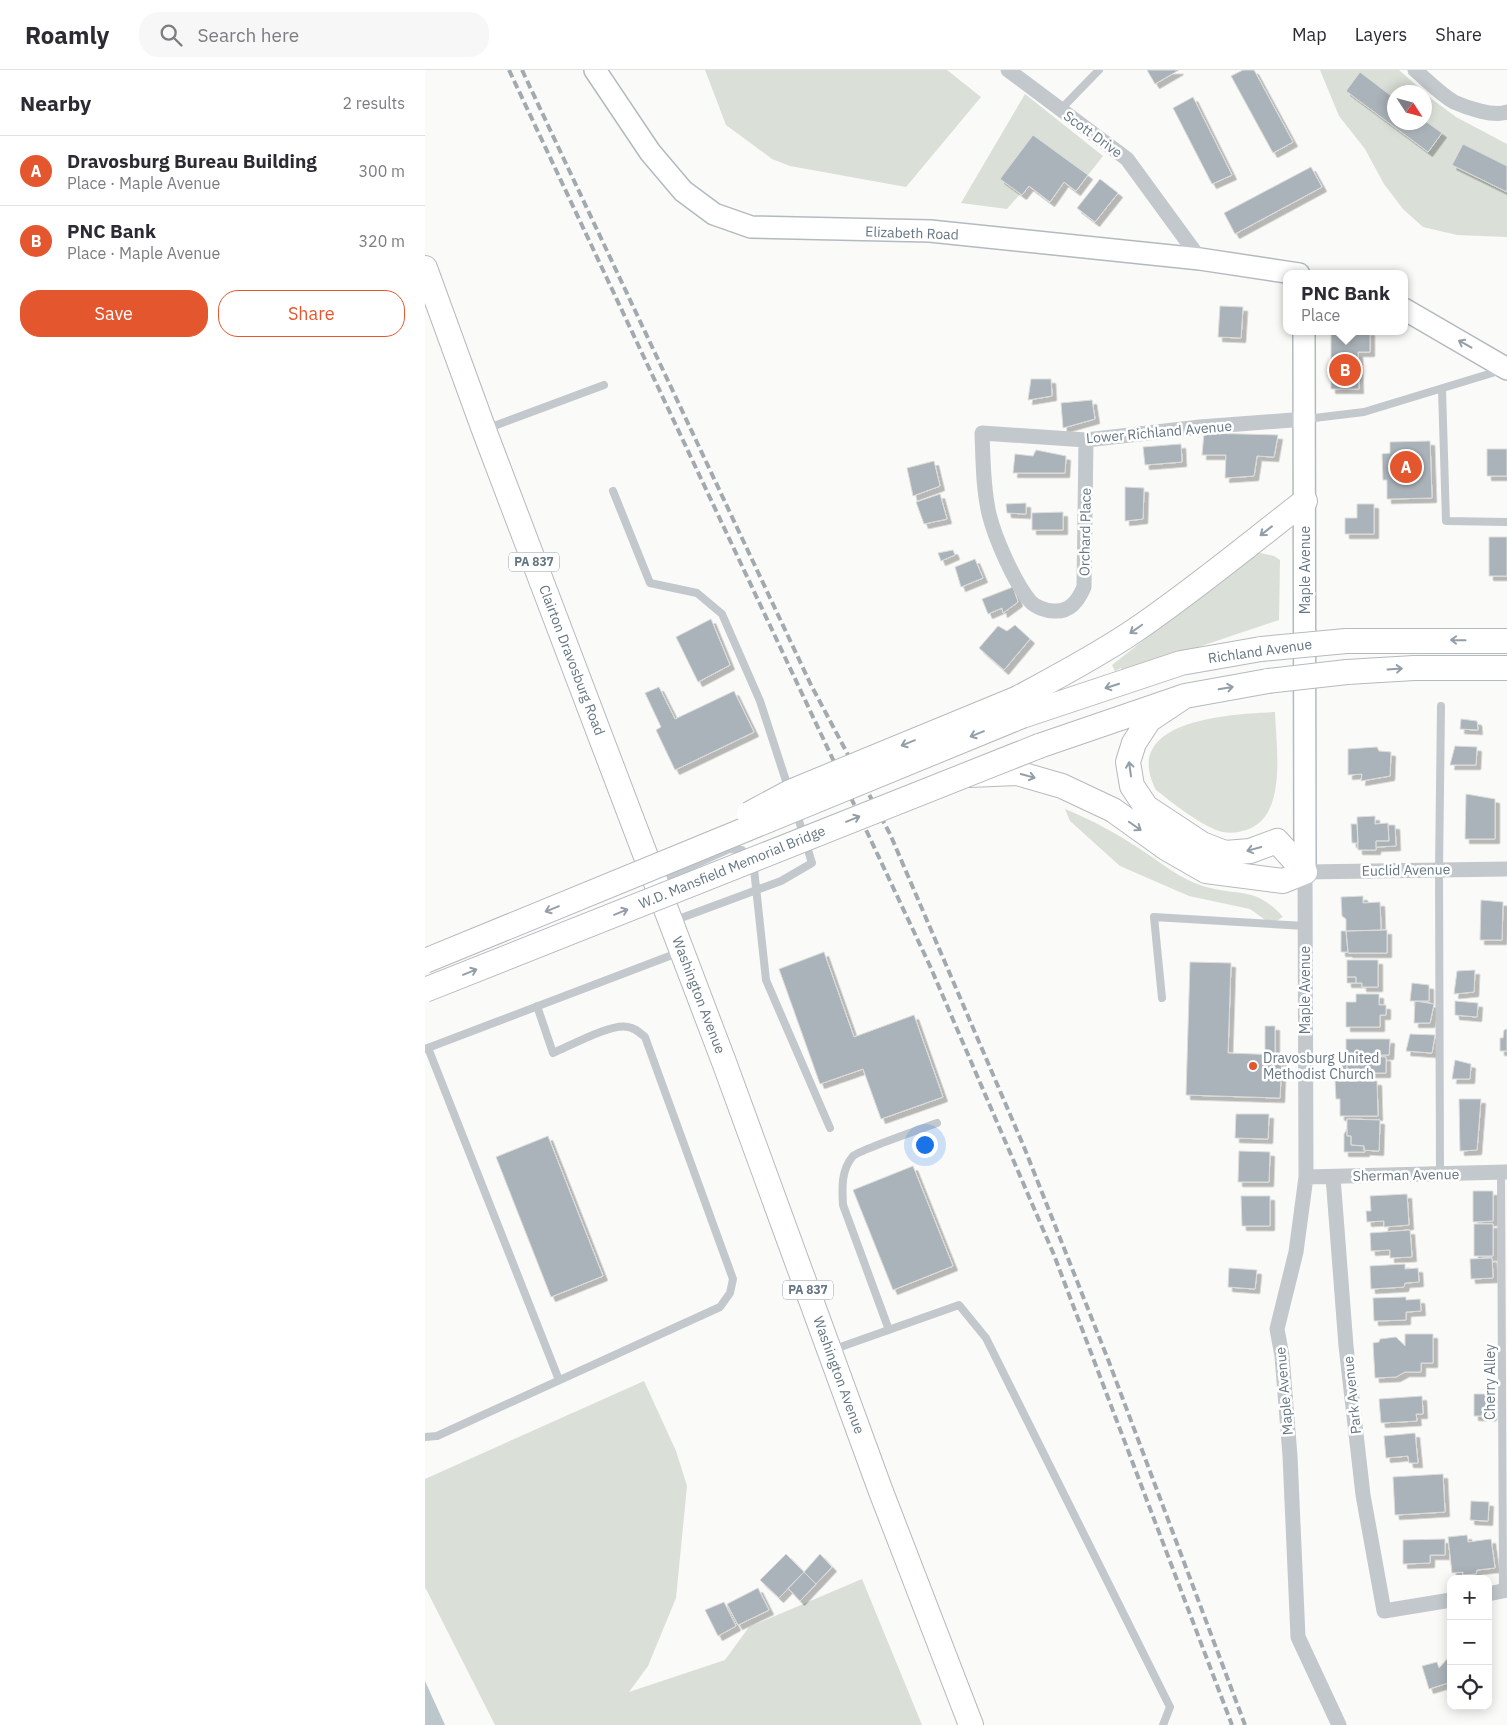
<!DOCTYPE html>
<meta charset="utf-8">
<style>
:root{--surface:#fff;--page:#f7f7f7;--text:#2b2b33;--muted:#7c7c81;--line:#e1e1e2;--accent:#e4572e}
body{margin:0;font-family:"IBM Plex Sans",sans-serif;background:var(--page);color:var(--text)}
.controls{position:absolute;right:15px;bottom:15px;display:grid;overflow:hidden;border-radius:10px;box-shadow:0 2px 12px #0003}
.controls button{width:45px;height:45px;display:grid;place-items:center;padding:0;border:0;border-bottom:1px solid var(--line);background:var(--surface);color:var(--text);font:25px sans-serif}
.compass{position:absolute;left:962px;top:15px;width:45px;height:45px;border-radius:50%;background:var(--surface);box-shadow:0 2px 12px #0003;rotate:126deg}
.you{position:absolute;left:499px;top:1074px;width:18px;height:18px;margin:-12px;border:4px solid #fff;border-radius:50%;background:#1a73e8;box-shadow:0 0 0 8px #1a73e833}
.badge{display:grid;place-items:center;width:32px;height:32px;border-radius:50%;background:var(--accent);color:#fff;font-size:16px;font-weight:700}
.pin{position:absolute;translate:-50% -50%;border:2px solid #fff;box-shadow:0 1px 5px #0006}
.popup{position:absolute;left:858px;top:200px;width:125px;height:65px;box-sizing:border-box;display:grid;place-content:center;border-radius:10px;background:var(--surface);filter:drop-shadow(0 1px 4px #0005);font-size:16px;white-space:nowrap;color:var(--muted)}
.popup b{font-size:19px;color:var(--text)}
.popup::after{content:'';position:absolute;left:50%;top:100%;margin-left:-10px;border:10px solid transparent;border-top-color:var(--surface)}
.list{margin:0;padding:0;list-style:none}
h2{display:flex;justify-content:space-between;align-items:center;height:65px;margin:0;padding:0 20px;font-size:21px}
h2 small{font-size:16px;font-weight:400;color:var(--muted)}
.list li{display:grid;grid-template-columns:32px 1fr auto;gap:15px;align-items:center;box-sizing:border-box;height:70px;padding:0 20px;border-top:1px solid var(--line)}
.list b{display:block;font-size:19px;white-space:nowrap}
.list p{margin:0;font-size:16px;white-space:nowrap;color:var(--muted)}
.list em{font-size:16px;font-style:normal;color:var(--muted)}
.actions{display:flex;gap:10px;padding:15px 20px}
.actions a{flex:1;padding:11px 0;border:1px solid var(--accent);border-radius:20px;text-align:center;font-size:18px;color:var(--accent)}
.actions .main{background:var(--accent);color:#fff}
.icon{flex:none;width:28px;height:28px;fill:none;stroke:currentColor;stroke-width:2;stroke-linecap:round;stroke-linejoin:round}
.map{position:relative;flex:none;width:1082px;height:1655px;overflow:hidden}
header{display:flex;align-items:center;gap:30px;box-sizing:border-box;height:70px;padding:0 25px;background:var(--surface);border-bottom:1px solid var(--line)}
header strong{font-size:24px}
nav{display:flex;gap:28px;margin-inline-start:auto;font-size:18px}
.search{width:350px;height:45px;background:var(--page);display:flex;align-items:center;gap:12px;box-sizing:border-box;padding:0 18px;border-radius:20px;color:var(--muted);font-size:19px}
main{display:flex}
aside{flex:1;background:var(--surface)}
.map>svg:first-child{display:block}
</style>
<header>
<strong>Roamly</strong>
<div class="search"><svg class="icon" aria-label="search" viewBox="0 0 24 24"><circle cx="10" cy="10" r="6"/><path d="M15 15l6 6"/></svg>Search here</div>
<nav><a>Map</a><a>Layers</a><a>Share</a></nav>
</header>
<main>
<aside>
<h2>Nearby<small>2 results</small></h2>
<ul class="list">
<li><span class="badge">A</span><div><b>Dravosburg Bureau Building</b><p>Place · Maple Avenue</p></div><em>300 m</em></li>
<li><span class="badge">B</span><div><b>PNC Bank</b><p>Place · Maple Avenue</p></div><em>320 m</em></li>
</ul>
<div class="actions"><a class="main">Save</a><a>Share</a></div>
</aside>
<div class="map">
<svg width="1082" height="1655" viewBox="0 0 1082 1655">
<defs>
<filter id="shadow"><feDropShadow dx="4.5" dy="4.5" stdDeviation="0" flood-color="#0004"/></filter>
</defs>
<rect width="100%" height="100%" fill="#fafaf8"/>
<path fill="#dadfd7" d="M 280,0 L 522,0 L 556,27 L 481,117 L 365,96 L 347,89 L 301,55 Z
M 895,0 L 974,0 L 999,22 L 969,22 L 969,52 L 999,52 L 999,23 L 1031,47 L 1082,74 L 1082,167 L 1032,165 L 998,157 L 978,139 L 959,114 L 940,79 L 914,46 Z
M 600,24 L 678,86 L 663,105 L 608,65 L 576,109 L 595,124 L 582,139 L 536,133 Z
M 831,482 L 849,486 L 855,490 L 854,550 L 699,602 L 696,598 L 690,601 L 687,595 Z
M 850,642 C 851,676 863,748 821,760 C 812,763 801,764 791,760 C 770,751 749,734 731,720 C 694,649 807,644 850,642 Z
M 640,739 C 667,750 691,763 715,779 C 735,792 755,809 778,816 C 812,827 830,815 858,847 L 846,854 L 825,839 L 764,826 L 695,796 L 645,751 Z
M 219,1311 L 251,1381 L 262,1416 L 251,1528 L 223,1596 L 204,1622 L 300,1590 L 324,1557 L 437,1509 L 497,1655 L 70,1655 L 0,1517 L 0,1409 Z"/>
<path fill="#bbc7cb" d="M 0,1611 L 20,1655 L 0,1655 Z"/>
<path fill="#aab3b9" stroke="#dcdcda" filter="url(#shadow)" d="M 722,0 L 754,0 L 730,14 Z
M 818,0 L 829,0 L 868,72 L 848,83 L 806,6 Z
M 935,2 L 969,28 L 969,52 L 999,52 L 999,50 L 1017,63 L 1003,82 L 921,21 Z
M 768,27 L 807,105 L 787,114 L 748,38 Z
M 608,65 L 663,105 L 651,121 L 639,112 L 625,132 L 604,116 L 597,125 L 575,109 Z
M 1038,74 L 1082,96 L 1082,122 L 1027,95 Z
M 886,97 L 897,117 L 810,164 L 799,143 Z
M 675,109 L 693,123 L 670,152 L 652,138 Z
M 795,236 L 818,237 L 816,268 L 793,267 Z
M 906,261 L 945,261 L 945,282 L 933,282 L 934,319 L 906,319 Z
M 606,309 L 626,309 L 627,326 L 603,330 Z
M 667,330 L 670,349 L 638,358 L 636,333 Z
M 779,363 L 853,365 L 849,387 L 832,386 L 829,406 L 800,408 L 801,385 L 777,385 Z
M 1005,371 L 1007,428 L 962,429 L 962,410 L 958,410 L 957,384 L 965,383 L 965,372 Z
M 756,374 L 757,392 L 720,395 L 718,377 Z
M 1062,379 L 1082,379 L 1082,406 L 1062,406 Z
M 611,380 L 641,386 L 640,403 L 588,403 L 590,384 L 608,386 Z
M 509,391 L 515,416 L 488,426 L 482,398 Z
M 700,417 L 719,418 L 718,449 L 700,451 Z
M 515,424 L 522,449 L 499,454 L 491,432 Z
M 601,433 L 601,444 L 582,443 L 581,434 Z
M 932,434 L 949,434 L 949,464 L 920,464 L 920,448 L 932,448 Z
M 638,442 L 638,460 L 607,460 L 607,443 Z
M 1064,467 L 1082,467 L 1082,506 L 1064,506 Z
M 528,480 L 530,485 L 516,491 L 513,483 Z
M 550,489 L 558,508 L 536,517 L 530,497 Z
M 588,517 L 593,532 L 578,543 L 577,538 L 563,544 L 557,529 Z
M 286,549 L 305,595 L 273,612 L 251,567 Z
M 590,555 L 605,569 L 579,600 L 554,578 L 573,556 L 582,561 Z
M 234,617 L 250,649 L 309,621 L 329,662 L 250,700 L 231,660 L 236,657 L 220,623 Z
M 1036,649 L 1052,651 L 1053,660 L 1035,659 Z
M 1030,676 L 1052,677 L 1051,695 L 1025,695 Z
M 952,677 L 954,681 L 966,682 L 965,706 L 936,711 L 937,704 L 923,705 L 923,679 Z
M 1041,724 L 1070,729 L 1070,769 L 1040,769 Z
M 950,746 L 950,754 L 963,753 L 964,771 L 951,771 L 951,780 L 933,780 L 932,747 Z
M 926,754 L 932,754 L 933,773 L 927,773 Z
M 963,755 L 970,755 L 971,776 L 951,777 L 951,771 L 964,771 Z
M 938,826 L 938,833 L 955,832 L 956,860 L 921,861 L 921,849 L 917,846 L 916,827 Z
M 1056,830 L 1078,832 L 1077,870 L 1055,870 Z
M 962,860 L 962,883 L 923,883 L 921,861 Z
M 916,861 L 921,861 L 923,882 L 916,882 Z
M 399,882 L 429,967 L 489,945 L 518,1027 L 456,1049 L 438,999 L 395,1014 L 354,899 Z
M 922,890 L 953,890 L 953,917 L 937,917 L 937,913 L 931,913 L 931,907 L 922,907 Z
M 765,892 L 806,893 L 803,983 L 857,985 L 855,1028 L 761,1025 Z
M 1050,900 L 1049,922 L 1029,924 L 1032,901 Z
M 922,907 L 931,907 L 931,913 L 922,913 Z
M 987,913 L 1004,915 L 1004,931 L 985,931 Z
M 931,924 L 954,924 L 954,935 L 961,935 L 961,945 L 955,945 L 955,957 L 921,957 L 921,932 L 931,932 Z
M 990,931 L 1009,934 L 1005,953 L 989,953 Z
M 1030,931 L 1053,933 L 1052,947 L 1030,945 Z
M 840,956 L 850,956 L 850,984 L 840,984 Z
M 1082,959 L 1082,981 L 1075,981 L 1075,968 L 1078,968 L 1079,960 Z
M 985,964 L 1010,965 L 1007,983 L 981,981 Z
M 921,969 L 965,969 L 964,985 L 921,985 Z
M 922,986 L 961,987 L 961,1003 L 921,1003 Z
M 917,988 L 922,988 L 922,1001 L 917,1001 Z
M 1030,990 L 1046,994 L 1045,1009 L 1027,1009 Z
M 910,1011 L 952,1011 L 953,1046 L 915,1046 L 915,1029 L 911,1029 Z
M 1034,1029 L 1056,1029 L 1052,1080 L 1035,1081 Z
M 811,1044 L 844,1044 L 843,1069 L 810,1068 Z
M 922,1049 L 955,1050 L 954,1081 L 938,1080 L 939,1076 L 926,1075 L 926,1066 L 922,1066 Z
M 922,1059 L 922,1066 L 926,1066 L 926,1075 L 939,1076 L 940,1082 L 919,1082 L 919,1064 Z
M 123,1066 L 178,1206 L 126,1227 L 71,1087 Z
M 814,1081 L 845,1082 L 844,1112 L 813,1112 Z
M 488,1096 L 528,1196 L 468,1220 L 428,1120 Z
M 1048,1121 L 1068,1121 L 1068,1151 L 1048,1152 Z
M 982,1124 L 984,1155 L 959,1157 L 959,1151 L 942,1152 L 941,1141 L 946,1141 L 945,1126 Z
M 816,1126 L 845,1126 L 845,1156 L 817,1156 Z
M 1049,1154 L 1068,1154 L 1068,1186 L 1049,1186 Z
M 985,1160 L 987,1187 L 965,1188 L 965,1180 L 946,1181 L 945,1163 Z
M 1067,1188 L 1068,1208 L 1046,1209 L 1045,1189 Z
M 980,1194 L 980,1199 L 993,1198 L 994,1212 L 980,1213 L 979,1217 L 946,1219 L 945,1196 Z
M 804,1198 L 832,1200 L 830,1219 L 803,1217 Z
M 981,1227 L 981,1230 L 995,1229 L 996,1241 L 981,1242 L 981,1250 L 949,1251 L 948,1228 Z
M 980,1264 L 1008,1264 L 1008,1293 L 996,1293 L 996,1302 L 980,1302 L 971,1307 L 950,1308 L 948,1273 L 954,1272 L 955,1269 L 971,1267 L 980,1276 Z
M 1049,1324 L 1067,1324 L 1067,1346 L 1049,1346 Z
M 997,1326 L 998,1344 L 991,1344 L 992,1351 L 956,1353 L 954,1329 Z
M 990,1363 L 993,1393 L 984,1393 L 983,1386 L 961,1388 L 959,1366 Z
M 1018,1404 L 1020,1442 L 970,1445 L 968,1407 Z
M 1046,1431 L 1064,1432 L 1063,1451 L 1045,1450 Z
M 1042,1465 L 1043,1472 L 1066,1469 L 1070,1498 L 1052,1500 L 1051,1504 L 1038,1505 L 1038,1502 L 1027,1503 L 1023,1467 Z
M 1020,1469 L 1020,1485 L 1005,1485 L 1005,1493 L 978,1494 L 978,1470 Z
M 361,1484 L 379,1502 L 354,1528 L 335,1510 Z
M 395,1484 L 407,1497 L 391,1514 L 379,1502 Z
M 379,1502 L 391,1514 L 375,1531 L 363,1518 Z
M 333,1518 L 344,1540 L 313,1555 L 302,1534 Z
M 299,1532 L 311,1556 L 293,1566 L 280,1540 Z
M 1024,1587 L 1026,1612 L 1004,1619 L 997,1596 L 1012,1592 L 1014,1598 Z"/>
<g fill="none" stroke-linecap="round" stroke-linejoin="round">
<g stroke="#b3babf" stroke-width="24">
<path id="secondary" d="M 170,0 L 225,82 L 258,121 L 289,144 L 326,157 L 505,161 L 775,189 L 874,204
M 979,239 L 1082,299
M 879,261 L 880,802"/>
</g>
<g stroke="#b5babe" stroke-width="26">
<path id="primary" d="M 0,198 L 59,360 L 299,992 L 455,1419 L 546,1655
M 921,571 L 1082,571
M 922,602 L 989,598 L 1082,598
M 593,628 C 632,607 672,586 709,561 C 768,521 823,475 880,431
M 597,646 L 756,593 L 836,579
M 614,676 L 760,626 L 843,611
M 544,705 L 592,703 L 637,716 L 688,740 L 741,778 L 781,801 L 858,811 L 880,802 L 852,771 L 825,781 L 800,783 L 777,774 L 721,737 L 707,716 L 703,692 L 709,673 L 724,650 L 760,626"/>
</g>
<path stroke="#c3c8cc" stroke-width="8" d="M 635,40 L 674,0
M 1017,319 L 1021,451 L 1082,452
M 881,349 L 939,342 L 1077,300
M 61,359 L 179,315
M 188,421 L 225,513 L 272,523 L 297,544 L 335,631 L 364,720
M 233,811 L 304,779 L 317,780 L 329,799 L 341,910 L 405,1058
M 248,851 L 356,811 L 387,793 L 371,741
M 737,928 L 729,847 L 880,856
M 3,978 L 134,1310
M 0,979 L 255,882
M 1076,1103 L 1078,1521
M 1015,1104 L 1014,800 L 1016,636
M 464,1260 L 418,1135 C 417,1118 416,1100 428,1086 C 434,1080 499,1058 512,1053
M 407,1280 L 534,1235 L 561,1268 L 745,1637 L 738,1655
M 0,1367 L 12,1366 L 295,1237 L 305,1223 L 308,1209 L 220,967 C 214,962 210,958 203,957 C 186,953 145,976 128,983 L 112,936"/>
<path stroke="#c3c8cc" stroke-width="15" d="M 583,0 L 702,89 L 775,189
M 990,0 C 1002,10 1015,24 1029,32 C 1042,38 1069,47 1082,42
M 661,370 L 659,517 C 653,531 645,542 629,541 C 621,541 610,537 605,531 C 589,512 570,468 564,444 C 558,418 558,389 557,363 L 661,370 L 775,357 L 880,349
M 881,1107 L 1082,1102
M 908,1107 L 921,1276 L 938,1425 L 959,1541 L 1026,1530
M 1063,1524 L 1082,1520
M 914,1655 L 873,1567 L 865,1386 L 857,1286 L 852,1259 L 871,1182 L 881,1107 L 880,802 L 1082,799"/>
<use href="#secondary" stroke="#fff" stroke-width="21"/>
<use href="#primary" stroke="#fff" stroke-width="24"/>
<path stroke="#a2aab0" stroke-width="4" stroke-dasharray="8 4" stroke-linecap="butt" d="M 84,0 L 505,896 L 629,1185 L 807,1655
M 97,0 L 386,615 L 465,764 L 599,1077 L 684,1292 L 820,1655"/>
<g stroke="#b5babe" stroke-width="26" stroke-linecap="butt">
<path id="primary-bridge" d="M 836,579 L 921,571
M 843,611 L 922,602
M 324,744 L 365,722 L 593,628
M 0,891 L 597,646
M 0,920 L 614,676"/>
</g>
<use href="#primary-bridge" stroke="#fff" stroke-width="24"/>
</g>
<defs><path id="oneway-shaft" d="M-6 0H5M1.5-3L5.5 0L1.5 3" fill="none" stroke-width="1.6" stroke-linecap="round" stroke-linejoin="round" transform="scale(1.25)"/></defs>
<g stroke="#939fa8">
<use href="#oneway-shaft" transform="translate(1040 274) rotate(-151)"/>
<use href="#oneway-shaft" transform="translate(841 461) rotate(142)"/>
<use href="#oneway-shaft" transform="translate(711 559) rotate(145)"/>
<use href="#oneway-shaft" transform="translate(1033 570) rotate(-179)"/>
<use href="#oneway-shaft" transform="translate(970 599) rotate(-4)"/>
<use href="#oneway-shaft" transform="translate(687 616) rotate(162)"/>
<use href="#oneway-shaft" transform="translate(801 618) rotate(-10)"/>
<use href="#oneway-shaft" transform="translate(552 664) rotate(158)"/>
<use href="#oneway-shaft" transform="translate(483 673) rotate(158)"/>
<use href="#oneway-shaft" transform="translate(705 699) rotate(-98)"/>
<use href="#oneway-shaft" transform="translate(603 706) rotate(15)"/>
<use href="#oneway-shaft" transform="translate(428 749) rotate(-22)"/>
<use href="#oneway-shaft" transform="translate(710 756) rotate(35)"/>
<use href="#oneway-shaft" transform="translate(829 779) rotate(165)"/>
<use href="#oneway-shaft" transform="translate(127 839) rotate(158)"/>
<use href="#oneway-shaft" transform="translate(196 842) rotate(-22)"/>
<use href="#oneway-shaft" transform="translate(45 902) rotate(-22)"/>
</g>
<circle fill="#e4572e" stroke="#fff" stroke-width="2" cx="828" cy="996" r="5"/>
<g text-anchor="middle" stroke-width="5" stroke-linejoin="round" paint-order="stroke">
<g fill="#fff" stroke="#939fa8" stroke-width="1">
<rect x="84" y="482.5" width="50" height="19" rx="4"/>
<rect x="358" y="1210.5" width="50" height="19" rx="4"/>
</g>
<g font-size="12" font-weight="bold" fill="#657683">
<text x="109" y="496">PA 837</text>
<text x="383" y="1224">PA 837</text>
</g>
<g font-size="14" fill="#657683" stroke="#fff">
<text transform="translate(668 64) rotate(36)" y="5">Scott Drive</text>
<text transform="translate(487 163) rotate(2)" y="5">Elizabeth Road</text>
<text transform="translate(734 362) rotate(-5)" y="5">Lower Richland Avenue</text>
<text transform="translate(660 462) rotate(-89)" y="5">Orchard Place</text>
<text transform="translate(880 500) rotate(-90)" y="5">Maple Avenue</text>
<text transform="translate(835 581) rotate(-8)" y="5">Richland Avenue</text>
<text transform="translate(147 590) rotate(69)" y="5">Clairton Dravosburg Road</text>
<text transform="translate(307 797) rotate(-22)" y="5">W.D. Mansfield Memorial Bridge</text>
<text transform="translate(981 800) rotate(-1)" y="5">Euclid Avenue</text>
<text transform="translate(880 920) rotate(-90)" y="5">Maple Avenue</text>
<text transform="translate(274 925) rotate(69)" y="5">Washington Avenue</text>
<text transform="translate(981 1105) rotate(-1)" y="5">Sherman Avenue</text>
<text transform="translate(414 1305) rotate(70)" y="5">Washington Avenue</text>
<text transform="translate(1065 1312) rotate(-90)" y="5">Cherry Alley</text>
<text transform="translate(859 1321) rotate(-95)" y="5">Maple Avenue</text>
<text transform="translate(927 1325) rotate(-96)" y="5">Park Avenue</text>
</g>
<g font-size="14" fill="#657683" stroke="#fff" text-anchor="start">
<text x="838" y="993">Dravosburg United<tspan x="838" dy="16">Methodist Church</tspan></text>
</g>
</g>
</svg>
<div class="controls">
<button>+</button>
<button>−</button>
<button><svg class="icon" aria-label="locate" viewBox="0 0 24 24"><circle cx="12" cy="12" r="6"/><path d="M12 2v4M12 18v4M2 12h4M18 12h4"/></svg></button>
</div>
<svg class="compass" viewBox="-18 -18 36 36"><path d="M0-13l5 13h-10z" fill="#e53935"/><path d="M0 13l5-13h-10z" fill="#7c7c81"/></svg>
<div class="you"></div>
<div class="pin badge" style="left:981px;top:397px">A</div>
<div class="pin badge" style="left:920px;top:300px">B</div>
<div class="popup"><b>PNC Bank</b>Place</div>
</div>
</main>
